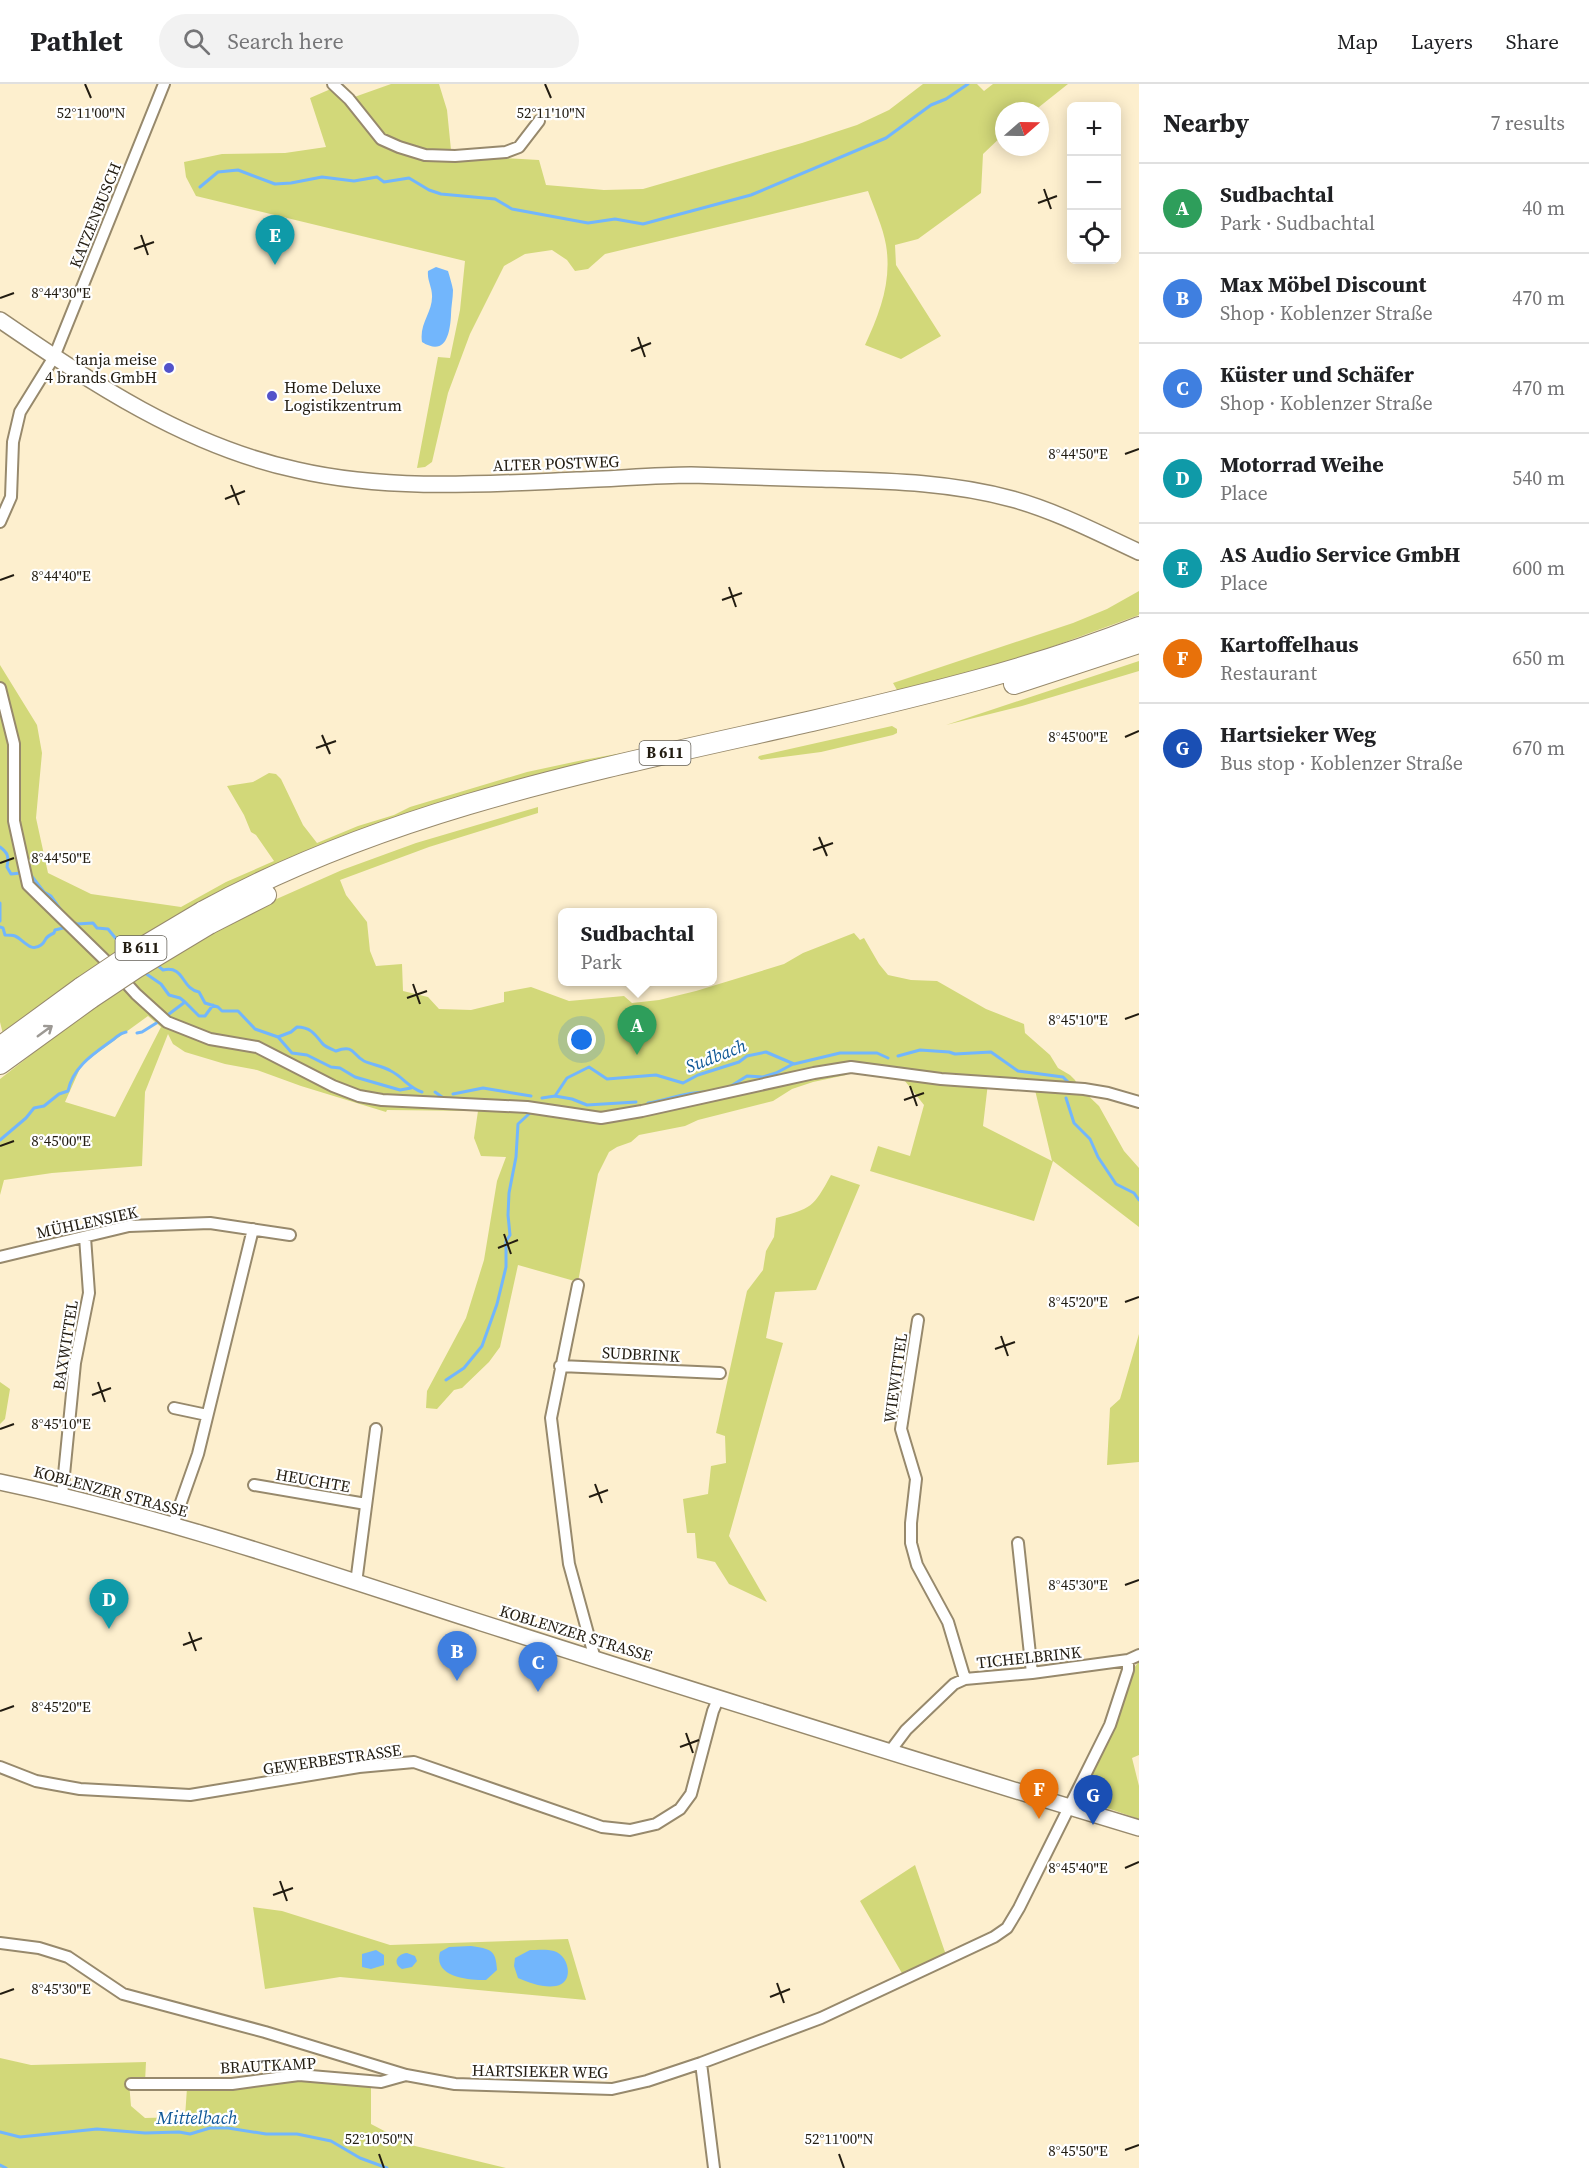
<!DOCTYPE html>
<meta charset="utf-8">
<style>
:root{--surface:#fff;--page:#f2f2f2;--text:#202124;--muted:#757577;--line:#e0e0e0;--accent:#1a73e8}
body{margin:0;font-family:"Source Serif 4",serif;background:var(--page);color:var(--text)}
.controls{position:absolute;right:18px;top:18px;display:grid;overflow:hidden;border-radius:9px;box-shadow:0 3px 15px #0003}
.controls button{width:54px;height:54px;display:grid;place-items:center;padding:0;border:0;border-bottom:2px solid var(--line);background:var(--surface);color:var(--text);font:30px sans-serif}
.compass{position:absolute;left:995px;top:18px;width:54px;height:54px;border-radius:50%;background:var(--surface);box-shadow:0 3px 15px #0003;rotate:70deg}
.you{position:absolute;left:582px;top:956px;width:21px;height:21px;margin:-15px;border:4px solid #fff;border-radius:50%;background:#1a73e8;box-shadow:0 0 0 9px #1a73e833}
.badge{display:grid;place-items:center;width:39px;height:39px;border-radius:50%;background:var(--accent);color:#fff;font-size:20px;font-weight:700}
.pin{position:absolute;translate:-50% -50px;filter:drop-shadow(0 2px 3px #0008)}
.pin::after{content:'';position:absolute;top:32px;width:21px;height:18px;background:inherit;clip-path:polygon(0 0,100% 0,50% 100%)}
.popup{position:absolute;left:558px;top:824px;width:159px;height:78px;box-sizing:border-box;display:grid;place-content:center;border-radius:9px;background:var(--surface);filter:drop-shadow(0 2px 4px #0005);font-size:20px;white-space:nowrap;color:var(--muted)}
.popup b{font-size:22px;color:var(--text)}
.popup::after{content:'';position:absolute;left:50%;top:100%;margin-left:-12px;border:12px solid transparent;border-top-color:var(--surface)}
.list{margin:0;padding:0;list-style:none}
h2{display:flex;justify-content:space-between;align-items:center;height:78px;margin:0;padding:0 24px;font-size:26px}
h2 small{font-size:20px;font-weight:400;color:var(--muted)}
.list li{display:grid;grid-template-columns:39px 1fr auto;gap:18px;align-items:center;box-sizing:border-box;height:90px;padding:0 24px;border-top:2px solid var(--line)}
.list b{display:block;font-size:22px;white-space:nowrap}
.list p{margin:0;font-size:20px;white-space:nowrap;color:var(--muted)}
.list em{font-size:20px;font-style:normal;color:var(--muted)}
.icon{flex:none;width:33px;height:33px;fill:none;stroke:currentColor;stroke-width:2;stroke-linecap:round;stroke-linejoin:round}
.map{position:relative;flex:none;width:1139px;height:2084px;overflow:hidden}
header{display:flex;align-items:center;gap:36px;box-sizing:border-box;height:84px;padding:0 30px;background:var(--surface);border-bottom:2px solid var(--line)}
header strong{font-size:28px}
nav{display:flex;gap:33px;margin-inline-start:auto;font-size:21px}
.search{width:420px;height:54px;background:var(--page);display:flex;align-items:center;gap:15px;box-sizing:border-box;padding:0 21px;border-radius:33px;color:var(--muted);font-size:22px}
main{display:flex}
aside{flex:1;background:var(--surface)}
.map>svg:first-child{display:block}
</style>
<header>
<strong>Pathlet</strong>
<div class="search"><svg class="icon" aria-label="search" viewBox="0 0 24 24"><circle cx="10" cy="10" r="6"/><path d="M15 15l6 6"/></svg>Search here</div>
<nav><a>Map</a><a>Layers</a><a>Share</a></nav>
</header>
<main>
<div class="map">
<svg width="1139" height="2084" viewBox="0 0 1139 2084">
<rect width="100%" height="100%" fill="#fdefce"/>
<path fill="#d2d879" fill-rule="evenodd" d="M 391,0 L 439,0 L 447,26 L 452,76 L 504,74 L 539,76 L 546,101 L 604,106 L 643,105 L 802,59 L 857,41 L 889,26 L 923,0 L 977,0 L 984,7 L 993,0 L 1068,0 L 1034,27 L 1004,27 L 1004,50 L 983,70 L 981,109 L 918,155 L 895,161 L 896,181 L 941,252 L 901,275 L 865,261 C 880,229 892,197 886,161 C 883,143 874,124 868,107 L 605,170 L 588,185 L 575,187 L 567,176 L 552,166 L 525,170 L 504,182 L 470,250 L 448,309 L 432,378 L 425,383 L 417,384 L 438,273 L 450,274 L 460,226 L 465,177 L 196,112 L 186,93 L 184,78 L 222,70 L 285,69 L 326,63 L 310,14 L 333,4 L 346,16 Z
M 1139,507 L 1139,531 L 1024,573 L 913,604 L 897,606 L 893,599 L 1073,539 L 1107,525 Z
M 1139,577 L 1139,587 L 1022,622 L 946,641 Z
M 0,581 L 37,641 L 42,669 L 36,734 L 48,789 L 91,810 L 181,823 L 226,798 L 274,777 L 256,751 L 251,748 L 244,731 L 227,702 L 253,698 L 269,689 L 276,690 L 281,695 L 303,741 L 317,759 L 358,742 L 394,731 L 410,723 L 527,688 L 583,676 L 656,663 L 279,780 L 243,830 L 342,786 L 416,759 L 538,723 L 538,729 L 429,763 L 340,796 L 346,811 L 367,838 L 370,867 L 376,882 L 402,880 L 403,907 L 428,913 L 439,925 L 471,926 L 504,918 L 504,908 L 531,903 L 569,917 L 624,912 L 632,919 L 659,916 L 696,907 L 784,880 L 803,869 L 854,849 L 860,856 L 864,854 L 879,880 L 888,891 L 911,896 L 937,897 L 986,925 L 1024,940 L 1025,949 L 1050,971 L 1058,984 L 1070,991 L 1075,996 L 1078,1002 L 1099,1022 L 1124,1067 L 1139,1084 L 1139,1143 L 1053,1077 L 1034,1137 L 870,1087 L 878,1062 L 910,1072 L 924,1021 L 901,992 L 850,986 L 846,991 L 813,998 L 792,1005 L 773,1017 L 698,1036 L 685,1042 L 639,1051 L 631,1058 L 617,1063 L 609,1068 L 598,1090 L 578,1198 L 518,1181 L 500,1263 L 489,1278 L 462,1304 L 454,1306 L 437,1325 L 426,1324 L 427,1307 L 466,1234 L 484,1176 L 497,1097 L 506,1073 L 481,1072 L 474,1054 L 478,1027 L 387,1026 L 386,1028 L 301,1002 L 257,986 L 225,980 L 185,968 L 173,960 L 168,950 L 145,1008 L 142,1082 L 52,1089 L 4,1096 L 0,1111 L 0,995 L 95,921 L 3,950 L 0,938 ZM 148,932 L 161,943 L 115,1033 L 65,1018 L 82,980 ZM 988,999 L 1035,1006 L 1052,1077 L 983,1042 Z
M 892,642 L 897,645 L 897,649 L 893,651 L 821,668 L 761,676 L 758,674 L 759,672 Z
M 831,1091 L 860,1101 L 816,1206 L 775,1208 L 766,1254 L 783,1259 L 729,1452 L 767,1518 L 729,1500 L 715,1478 L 697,1474 L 695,1449 L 687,1449 L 683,1415 L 708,1410 L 711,1382 L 726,1379 L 725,1352 L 716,1349 L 747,1207 L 763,1186 L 766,1167 L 774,1153 L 776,1134 C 812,1124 813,1124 831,1091 Z
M 1139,1250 L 1139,1378 L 1107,1381 L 1110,1324 L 1120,1315 Z
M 0,1298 L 10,1305 L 5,1335 L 0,1340 Z
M 1139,1577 L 1139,1671 L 1132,1674 L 1139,1702 L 1139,1735 L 1081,1715 L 1113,1643 L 1132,1587 Z
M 915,1781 L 946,1871 L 903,1891 L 860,1817 Z
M 253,1823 L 282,1827 L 390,1861 L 568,1855 L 586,1916 L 340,1893 L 265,1905 Z
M 0,1974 L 31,1981 L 146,1978 L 145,1998 L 129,1998 L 131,2022 L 145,2034 L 185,2033 L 187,2004 L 300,1994 L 371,1999 L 371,2040 L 411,2061 L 506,2084 L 0,2084 Z"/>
<path fill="#72b6fc" d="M 436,183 L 448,187 C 450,194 452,200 453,206 C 453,214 451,223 451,231 C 450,249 446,273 422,258 C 419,239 433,228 432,211 C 432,203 427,196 428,187 Z
M 471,1862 C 490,1865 496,1865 497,1886 L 486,1896 C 468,1896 433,1893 440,1868 L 449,1863 Z
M 376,1866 L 384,1871 L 384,1881 L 371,1885 L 362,1883 L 362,1870 Z
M 530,1866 C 537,1866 547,1865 554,1867 C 569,1871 575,1899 556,1902 C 544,1904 529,1899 518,1894 L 514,1882 L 515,1874 Z
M 407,1869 L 415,1872 L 417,1877 L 412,1883 L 402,1885 C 392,1879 397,1870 407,1869 Z"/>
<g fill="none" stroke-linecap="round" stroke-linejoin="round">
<path stroke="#72b6fc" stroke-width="3" d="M 200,103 L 218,88 L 238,86 L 275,100 L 291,99 L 322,93 L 354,97 L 377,93 L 384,98 L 409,94 L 429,106 L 441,110 L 495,115 L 512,125 L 588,139 L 615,135 L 643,140 L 751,111 L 886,54 L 931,21 L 946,15 L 968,0
M 0,763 C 8,769 9,772 7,783 L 11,790 L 21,789
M 30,790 L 44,808 L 51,812 L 61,826
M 0,819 L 0,837
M 71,837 L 77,840 L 93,839 L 97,844 L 108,845 L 117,856 L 136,859
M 0,843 L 3,844 L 5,851 C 8,851 12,851 15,852 C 23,855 30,869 41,861 C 48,856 42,854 54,849 L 55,846 L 63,844
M 157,881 L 163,886 C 185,881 181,905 199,908 L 205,919 L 218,923 L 222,927 L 238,927 L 255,945 L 278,953 L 292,969 L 307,971 L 331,983 L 340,984 L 355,993 L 400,1006 L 411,1004
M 145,889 L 161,900 L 169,911 L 180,914 L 185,918 L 199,932 L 205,932 L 213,921
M 169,930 L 185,918
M 137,949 L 142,948 L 158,938
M 278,953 L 291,948 L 297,943 C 310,943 315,950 322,959 C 325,963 331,965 336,967 C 355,960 352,971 364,977 C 373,981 382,982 391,987 C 403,993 409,1004 422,1008
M 898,972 L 920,966 L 949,968 L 955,970 L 991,968 L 1018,987 L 1063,993 L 1069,999
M 731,1002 L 747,992 L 763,993 L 776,989 L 793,980
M 435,1008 L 442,1013
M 453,1010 L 483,1004 L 531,1012
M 555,1012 L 567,994 L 589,983 L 607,995 L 656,991 L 683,999 L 698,991 L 739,978 L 747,972 L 766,968 L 794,980 L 840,969 L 877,969 L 888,974
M 542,1014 L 555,1012 L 572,1015 L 587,1021 L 636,1018
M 1066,1014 L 1074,1039 L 1090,1055 L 1098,1073 L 1116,1100 L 1134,1109 L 1139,1116
M 648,1019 C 667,1016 685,1008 705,1008
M 0,1056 L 26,1034 L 34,1024 L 44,1022 L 59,1010 L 68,1007 C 73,982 95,969 114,955 C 119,951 120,949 126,948
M 446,1296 L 464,1284 L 482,1262 L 497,1220 L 506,1183 L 506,1157 L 510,1151 L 508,1131 L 509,1109 L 516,1073 L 518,1040 L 530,1029
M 0,2048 L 20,2053 L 97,2045 L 145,2049 L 179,2048 L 190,2050 L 210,2044 L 228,2044 L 266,2050 L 297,2050 L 331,2057 L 360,2074 L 387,2084
M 0,2081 L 6,2084"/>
<g stroke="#97896c" stroke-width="14">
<path id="street" d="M 333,0 L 349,15 L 381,55 L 399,63 L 425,71 L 455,72 L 506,68 L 519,63 L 539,37
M 0,438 L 11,413 L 13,358 L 20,328 L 54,273 L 164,0
M 0,604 L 14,660 L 14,737 L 28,801 L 108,879 L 136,910 L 167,938 L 210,955 L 257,963 L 333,1002 L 359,1012 L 382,1016 L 527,1023 L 601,1034 L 642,1027 L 814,989 L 851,983 L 941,995 L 1084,1005 L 1108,1009 L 1139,1018
M 0,1173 L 129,1142 L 210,1139 L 290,1151
M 578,1201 L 551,1334 L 569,1480 L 595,1575
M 918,1236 L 901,1345 L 916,1395 L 911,1439 L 911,1459 L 917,1481 L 948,1538 L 965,1595
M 560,1282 L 720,1289
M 174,1324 L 207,1331
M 254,1401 L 366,1420
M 62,1411 L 75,1279 L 89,1209 L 85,1153
M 173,1441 L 198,1370 L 253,1145
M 1018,1459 L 1032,1589
M 356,1499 L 376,1345
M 891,1666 L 906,1646 L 954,1600 L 965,1595 L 1032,1589 L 1128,1576 L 1139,1571
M 0,1683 L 36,1697 L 80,1705 L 190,1711 L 359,1683 L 414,1678 L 602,1743 L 630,1746 L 656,1740 L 680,1725 L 691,1710 L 713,1627 L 719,1613
M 0,1859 L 39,1864 L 68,1873 L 123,1910 L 265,1948 L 406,1991 L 455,2000 L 612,2005 L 647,1997 L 701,1979 L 821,1934 L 994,1853 L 1007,1844 L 1019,1824 L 1110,1641 L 1128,1586 L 1128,1576
M 701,1979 L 714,2084
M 131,2000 L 232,2000 L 299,1991 L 381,1998 L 406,1991"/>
</g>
<g stroke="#97896c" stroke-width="18">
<path id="secondary" d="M 0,236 C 92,299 186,362 297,386 C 388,407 485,400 577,396 C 615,395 653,391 691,391 C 734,392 778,394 822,395 C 887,397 949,398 1012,415 C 1056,427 1098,449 1139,468
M 0,1398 C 164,1432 323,1488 482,1539 C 701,1609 919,1678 1139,1744"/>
</g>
<g stroke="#97896c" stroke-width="22">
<path id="highway" d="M 1014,600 L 1139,559
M 202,828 C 391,724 604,684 812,637 C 923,611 1033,585 1139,543
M 209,840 L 266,811
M 0,963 L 82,903
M 0,980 L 91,914"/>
</g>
<use href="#street" stroke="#fff" stroke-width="10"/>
<use href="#secondary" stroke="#fff" stroke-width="15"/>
<use href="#highway" stroke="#fff" stroke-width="20"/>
<g stroke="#97896c" stroke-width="22" stroke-linecap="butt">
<path id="highway-bridge" d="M 82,903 L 128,872 L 202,828
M 91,914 L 136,884 L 209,840"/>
</g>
<use href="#highway-bridge" stroke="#fff" stroke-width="20"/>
</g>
<defs><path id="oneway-shaft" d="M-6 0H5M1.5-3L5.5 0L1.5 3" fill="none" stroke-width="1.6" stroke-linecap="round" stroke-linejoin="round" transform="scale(1.5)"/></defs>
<use stroke="#9c9994" href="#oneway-shaft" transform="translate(45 947) rotate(-36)"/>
<path fill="none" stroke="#221c11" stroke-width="2" d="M 85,0 L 91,14M 545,0 L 551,14M 1044,105 L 1051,125M 1038,119 L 1057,112M 141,151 L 148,171M 134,165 L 154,158M 0,214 L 14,209M 638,253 L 645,273M 631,267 L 651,259M 1125,370 L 1139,365M 231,401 L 239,421M 225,415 L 245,407M 0,496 L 14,491M 729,503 L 736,523M 722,516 L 742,509M 322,651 L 330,670M 1125,653 L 1139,647M 316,664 L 336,657M 819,753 L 827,772M 813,766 L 833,759M 0,779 L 14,774M 413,900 L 420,920M 407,914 L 427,907M 1125,935 L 1139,930M 910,1002 L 917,1022M 904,1016 L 924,1009M 0,1062 L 14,1057M 504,1150 L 511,1170M 498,1164 L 518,1156M 1125,1218 L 1139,1213M 1001,1252 L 1008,1272M 995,1265 L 1015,1258M 98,1298 L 105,1318M 92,1311 L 111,1304M 0,1345 L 14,1340M 595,1400 L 602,1419M 589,1413 L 608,1406M 1125,1501 L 1139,1496M 189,1548 L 196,1567M 183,1561 L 202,1554M 0,1627 L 14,1622M 686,1649 L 693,1669M 680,1663 L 699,1656M 1125,1784 L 1139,1778M 280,1797 L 287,1817M 273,1811 L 293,1804M 777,1899 L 784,1919M 0,1910 L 14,1905M 770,1913 L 790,1905M 1125,2066 L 1139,2061M 379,2070 L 384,2084M 839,2070 L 844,2084"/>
<g fill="#5353ca" stroke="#fff" stroke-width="2">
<circle cx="169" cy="284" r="6"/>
<circle cx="272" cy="312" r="6"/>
</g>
<g text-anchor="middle" stroke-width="4.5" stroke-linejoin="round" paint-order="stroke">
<g fill="#fff" stroke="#646058" stroke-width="1.5">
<rect x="639.5" y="657" width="51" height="24" rx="4.5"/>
<rect x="115.5" y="852" width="51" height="24" rx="4.5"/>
</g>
<g font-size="15" font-weight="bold" fill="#221c11">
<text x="665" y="674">B 611</text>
<text x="141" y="869">B 611</text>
</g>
<g font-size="16" fill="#221c11" stroke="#fff">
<text transform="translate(95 131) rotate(-68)" y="6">KATZENBUSCH</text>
<text transform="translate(556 379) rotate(-2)" y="6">ALTER POSTWEG</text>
<text transform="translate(87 1138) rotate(-12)" y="6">MÜHLENSIEK</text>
<text transform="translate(65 1261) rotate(-81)" y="6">BAXWITTEL</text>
<text transform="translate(641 1270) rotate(3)" y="6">SUDBRINK</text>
<text transform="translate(895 1294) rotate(-82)" y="6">WIEWITTEL</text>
<text transform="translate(313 1396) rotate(10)" y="6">HEUCHTE</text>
<text transform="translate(111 1407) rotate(15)" y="6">KOBLENZER STRASSE</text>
<text transform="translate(576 1549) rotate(17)" y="6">KOBLENZER STRASSE</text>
<text transform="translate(1029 1573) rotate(-6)" y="6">TICHELBRINK</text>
<text transform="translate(332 1675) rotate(-8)" y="6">GEWERBESTRASSE</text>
<text transform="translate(268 1981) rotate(-3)" y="6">BRAUTKAMP</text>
<text transform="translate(540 1987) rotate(1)" y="6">HARTSIEKER WEG</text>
</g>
<g font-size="16" fill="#221c11" stroke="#fff" text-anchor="end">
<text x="157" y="281">tanja meise<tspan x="157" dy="18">4 brands GmbH</tspan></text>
<text x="284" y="309" text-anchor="start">Home Deluxe<tspan x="284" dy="18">Logistikzentrum</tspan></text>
</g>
<g font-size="18" font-style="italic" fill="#0f5897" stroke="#fff">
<text transform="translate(716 972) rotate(-21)" y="6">Sudbach</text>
<text x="197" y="2040">Mittelbach</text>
</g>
</g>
<g font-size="15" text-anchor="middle" fill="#221c11" stroke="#fff" stroke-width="4.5" stroke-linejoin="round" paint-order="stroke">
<text x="91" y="34">52°11'00"N</text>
<text x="551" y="34">52°11'10"N</text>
<text x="61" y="214">8°44'30"E</text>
<text x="1078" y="375">8°44'50"E</text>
<text x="61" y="497">8°44'40"E</text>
<text x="1078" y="658">8°45'00"E</text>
<text x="61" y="779">8°44'50"E</text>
<text x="1078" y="941">8°45'10"E</text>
<text x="61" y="1062">8°45'00"E</text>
<text x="1078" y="1223">8°45'20"E</text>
<text x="61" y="1345">8°45'10"E</text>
<text x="1078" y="1506">8°45'30"E</text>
<text x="61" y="1628">8°45'20"E</text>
<text x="1078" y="1789">8°45'40"E</text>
<text x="61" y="1910">8°45'30"E</text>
<text x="379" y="2060">52°10'50"N</text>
<text x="839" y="2060">52°11'00"N</text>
<text x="1078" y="2072">8°45'50"E</text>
</g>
</svg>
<div class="controls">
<button>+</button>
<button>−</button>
<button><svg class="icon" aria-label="locate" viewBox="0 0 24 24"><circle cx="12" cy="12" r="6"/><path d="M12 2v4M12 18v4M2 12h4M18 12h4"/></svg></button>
</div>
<svg class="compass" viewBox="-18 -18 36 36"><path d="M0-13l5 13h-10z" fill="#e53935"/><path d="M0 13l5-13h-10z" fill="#757577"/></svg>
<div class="you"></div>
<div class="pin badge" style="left:637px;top:971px;background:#2e9e5b">A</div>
<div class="popup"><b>Sudbachtal</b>Park</div>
<div class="pin badge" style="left:457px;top:1597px;background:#3f7fe0">B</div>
<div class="pin badge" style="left:538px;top:1608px;background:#3f7fe0">C</div>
<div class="pin badge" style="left:109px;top:1545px;background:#0f9aa8">D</div>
<div class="pin badge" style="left:275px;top:181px;background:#0f9aa8">E</div>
<div class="pin badge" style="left:1039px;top:1735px;background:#e8710a">F</div>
<div class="pin badge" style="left:1093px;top:1741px;background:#1a4fb4">G</div>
</div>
<aside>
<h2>Nearby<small>7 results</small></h2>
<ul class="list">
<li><span class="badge" style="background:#2e9e5b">A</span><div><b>Sudbachtal</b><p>Park · Sudbachtal</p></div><em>40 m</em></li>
<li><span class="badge" style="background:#3f7fe0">B</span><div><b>Max Möbel Discount</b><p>Shop · Koblenzer Straße</p></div><em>470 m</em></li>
<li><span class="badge" style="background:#3f7fe0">C</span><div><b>Küster und Schäfer</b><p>Shop · Koblenzer Straße</p></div><em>470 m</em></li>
<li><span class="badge" style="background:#0f9aa8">D</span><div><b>Motorrad Weihe</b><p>Place</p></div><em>540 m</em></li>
<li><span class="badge" style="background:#0f9aa8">E</span><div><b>AS Audio Service GmbH</b><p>Place</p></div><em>600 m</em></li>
<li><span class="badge" style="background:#e8710a">F</span><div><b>Kartoffelhaus</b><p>Restaurant</p></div><em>650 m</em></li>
<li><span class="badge" style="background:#1a4fb4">G</span><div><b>Hartsieker Weg</b><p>Bus stop · Koblenzer Straße</p></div><em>670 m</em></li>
</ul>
</aside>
</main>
